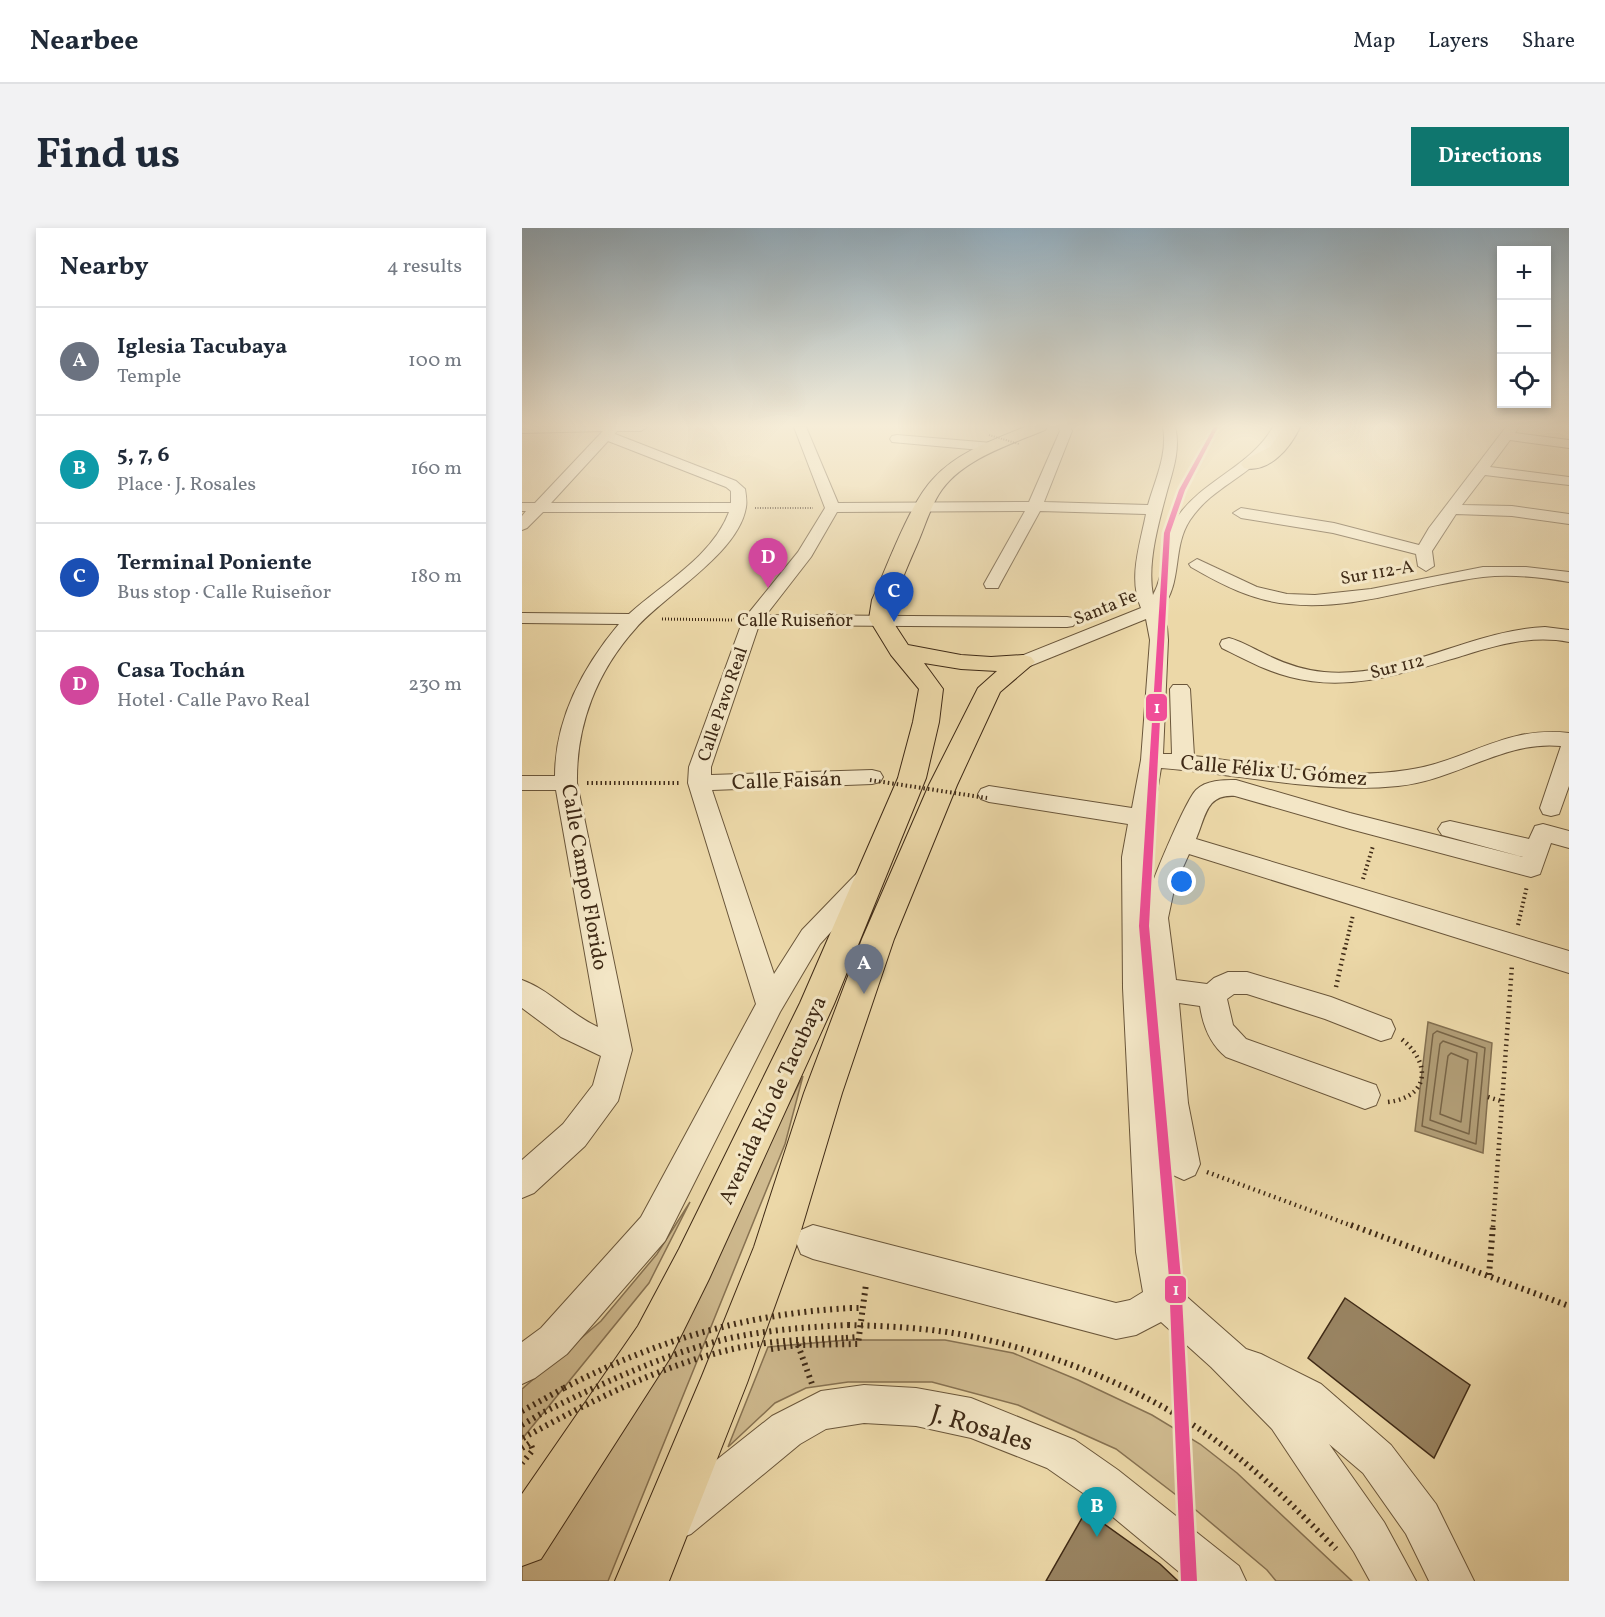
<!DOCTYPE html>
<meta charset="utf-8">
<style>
:root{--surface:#fff;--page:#f2f2f3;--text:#1f2937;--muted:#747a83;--line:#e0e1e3;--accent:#0f766e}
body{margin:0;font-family:Vollkorn,serif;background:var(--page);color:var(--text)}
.controls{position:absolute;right:18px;top:18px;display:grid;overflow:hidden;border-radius:0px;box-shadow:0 3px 9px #0003}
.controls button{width:54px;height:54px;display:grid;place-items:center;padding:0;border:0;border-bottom:2px solid var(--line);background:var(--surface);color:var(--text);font:30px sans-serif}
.you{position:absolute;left:660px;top:654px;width:21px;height:21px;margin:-15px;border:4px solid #fff;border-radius:50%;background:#1a73e8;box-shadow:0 0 0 9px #1a73e833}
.badge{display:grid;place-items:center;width:39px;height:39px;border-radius:50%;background:var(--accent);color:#fff;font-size:20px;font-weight:700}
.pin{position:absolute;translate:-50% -50px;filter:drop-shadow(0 2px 3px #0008)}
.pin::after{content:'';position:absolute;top:32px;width:21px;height:18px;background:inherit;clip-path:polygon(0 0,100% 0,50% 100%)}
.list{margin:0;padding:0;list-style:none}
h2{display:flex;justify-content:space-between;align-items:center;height:78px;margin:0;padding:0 24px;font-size:26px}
h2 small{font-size:20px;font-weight:400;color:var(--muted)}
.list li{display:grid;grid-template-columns:39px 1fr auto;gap:18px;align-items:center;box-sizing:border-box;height:108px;padding:0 24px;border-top:2px solid var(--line)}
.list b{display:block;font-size:22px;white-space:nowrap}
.list p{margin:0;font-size:20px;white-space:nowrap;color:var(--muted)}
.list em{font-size:20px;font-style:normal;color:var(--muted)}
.icon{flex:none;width:33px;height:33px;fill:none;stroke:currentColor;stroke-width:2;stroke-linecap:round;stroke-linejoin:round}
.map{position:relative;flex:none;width:1047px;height:1353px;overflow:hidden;border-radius:0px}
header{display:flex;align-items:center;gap:36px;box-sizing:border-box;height:84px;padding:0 30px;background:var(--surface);border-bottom:2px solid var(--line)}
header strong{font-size:28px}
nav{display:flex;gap:33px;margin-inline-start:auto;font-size:21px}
.intro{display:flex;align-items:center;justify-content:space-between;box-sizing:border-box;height:144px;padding:0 36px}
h1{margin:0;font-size:42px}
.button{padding:15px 27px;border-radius:0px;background:var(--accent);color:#fff;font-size:21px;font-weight:700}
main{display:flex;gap:36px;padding:0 36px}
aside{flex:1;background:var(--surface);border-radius:0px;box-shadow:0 3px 9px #0003}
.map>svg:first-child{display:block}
</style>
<header>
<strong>Nearbee</strong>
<nav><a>Map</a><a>Layers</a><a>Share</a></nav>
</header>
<div class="intro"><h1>Find us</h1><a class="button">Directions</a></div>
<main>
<aside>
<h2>Nearby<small>4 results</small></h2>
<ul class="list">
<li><span class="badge" style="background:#6b7280">A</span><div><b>Iglesia Tacubaya</b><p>Temple</p></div><em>100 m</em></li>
<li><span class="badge" style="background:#0f9aa8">B</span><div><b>5, 7, 6</b><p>Place · J. Rosales</p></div><em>160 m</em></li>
<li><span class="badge" style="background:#1a4fb4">C</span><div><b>Terminal Poniente</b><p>Bus stop · Calle Ruiseñor</p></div><em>180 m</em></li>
<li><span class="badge" style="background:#d1479c">D</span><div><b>Casa Tochán</b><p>Hotel · Calle Pavo Real</p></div><em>230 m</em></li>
</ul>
</aside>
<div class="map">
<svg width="1047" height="1353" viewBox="0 0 1047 1353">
<rect width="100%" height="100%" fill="#ecd8a8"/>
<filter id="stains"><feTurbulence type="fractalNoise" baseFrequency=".00333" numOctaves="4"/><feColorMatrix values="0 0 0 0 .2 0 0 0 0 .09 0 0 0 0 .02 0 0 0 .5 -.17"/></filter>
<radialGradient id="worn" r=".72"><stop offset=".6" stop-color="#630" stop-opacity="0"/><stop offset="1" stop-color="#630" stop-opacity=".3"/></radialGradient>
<path fill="#cfba8f" stroke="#877252" stroke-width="1.5" d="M 281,848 L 263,916 L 86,1353 L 0,1353 L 0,1326 L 154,1096 Z
M 168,974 L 127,1055 L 0,1211 L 0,1161 L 79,1093 L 135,1026 Z
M 325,1112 L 423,1112 L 491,1125 L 556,1152 L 630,1187 L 678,1216 L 715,1245 L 830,1353 L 754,1353 L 745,1342 L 675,1283 L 594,1221 L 496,1177 L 410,1154 L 326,1154 L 284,1160 L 253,1175 L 206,1219 L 246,1119 Z"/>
<path fill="#b19d76" stroke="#836f50" stroke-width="1.5" d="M 906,794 L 970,815 L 961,925 L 893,903 Z"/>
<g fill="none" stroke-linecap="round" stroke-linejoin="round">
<path stroke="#786446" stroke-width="1.5" d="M 915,803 L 963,820 L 954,916 L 900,898 L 911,806 Z
M 921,813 L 955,825 L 947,906 L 908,892 L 918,816 Z
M 929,825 L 946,832 L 939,894 L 918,886 L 926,828 Z"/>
</g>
<path fill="#998462" stroke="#3f2a16" stroke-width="1.5" d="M 823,1070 L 948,1157 L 912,1230 L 786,1130 Z
M 564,1283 L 638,1336 L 656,1353 L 524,1353 Z"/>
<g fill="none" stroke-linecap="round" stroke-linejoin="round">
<g stroke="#6a563a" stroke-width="2">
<path id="minor" d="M 0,199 L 125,199 L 119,203 L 95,203 L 93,206 L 214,253 L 223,261 C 224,267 225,274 224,279 C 217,325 144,366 114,400 C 75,443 54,497 55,555 L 110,822 L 96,873 L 63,918 L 12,965 L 0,970 L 0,932 L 41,896 L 71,857 L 79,828 L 39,809 L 0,780 L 0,752 C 28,762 49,787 76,799 L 34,562 L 0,562 L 0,548 L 33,548 C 33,491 61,439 97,396 L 0,395 L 0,385 L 107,386 C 141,355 190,329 207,284 L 21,284 L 5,300 L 0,302 L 0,288 L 4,283 L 0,283 L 0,275 L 13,275 L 81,203 L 0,205 ZM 86,213 L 204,259 L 209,263 L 209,275 L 29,275 Z
M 272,199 L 284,199 L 316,275 L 507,274 L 538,203 L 536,199 L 548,199 L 550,203 L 522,274 L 626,277 C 633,252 646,226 641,199 L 653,199 C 659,222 650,245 644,267 C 636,297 625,336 631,367 C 645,342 638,312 656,288 C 682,251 728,239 751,199 L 763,199 C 739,247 694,253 668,292 C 649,321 662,354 638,383 L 645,399 L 646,412 L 641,526 L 650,526 L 648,461 L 651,457 L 665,457 L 668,461 L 672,528 C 741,536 814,553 885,542 C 944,534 983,497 1047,505 L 1047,558 L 1037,586 L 1029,588 L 1021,586 L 1018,580 L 1039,518 C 982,512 933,553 876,558 C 797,566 718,546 639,540 L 624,629 L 626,669 C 630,652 664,572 674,562 C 684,552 701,552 714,552 L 828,585 L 1001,629 L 920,607 L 916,601 L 920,595 L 928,593 L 1007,611 L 1013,598 L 1021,596 L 1047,603 L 1047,620 L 1029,615 L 1018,646 L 1009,649 L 828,601 L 713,568 C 684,566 684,588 674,611 L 1047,723 L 1047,745 L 667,626 L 653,657 L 646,690 L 654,752 L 685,756 L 692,750 L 706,744 L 725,744 L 809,769 L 869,792 L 873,801 L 869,810 L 859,813 L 803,791 L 725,766 L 712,766 L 705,771 L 711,797 L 724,811 L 854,857 L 858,867 L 854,877 L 843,881 L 704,829 C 688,816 681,798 678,778 L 657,775 L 666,875 L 678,936 L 673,947 L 662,952 L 651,947 L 646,936 L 639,894 L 648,1024 L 657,1062 L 724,1121 L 739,1126 L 799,1156 L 869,1217 L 914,1276 L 952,1353 L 907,1353 L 884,1306 L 841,1245 L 807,1216 L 862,1294 L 894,1353 L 848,1353 L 832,1324 L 750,1201 L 689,1139 L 639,1094 L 614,1107 L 594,1111 L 291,1031 L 279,1026 L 274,1014 L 279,1002 L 291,997 L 594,1075 L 608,1072 L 621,1064 L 614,1024 L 601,760 L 600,629 L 606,596 L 467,574 L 459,571 L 456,566 L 459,561 L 467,558 L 610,580 L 619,532 L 628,412 L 624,391 L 508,438 L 494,438 L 491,434 L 494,430 L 619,380 C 606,350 618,317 624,286 L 518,283 L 478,356 L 476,360 L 464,360 L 462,356 L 503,283 L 315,284 L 289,329 L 244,387 L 545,389 L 551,390 L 554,394 L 551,398 L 545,399 L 237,397 L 189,539 L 189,547 L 350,542 L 358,544 L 361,549 L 358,554 L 350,556 L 190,562 L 252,746 L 280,702 L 337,643 L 346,641 L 355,643 L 358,650 L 298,716 L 258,784 L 143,1013 L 45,1126 L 13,1150 L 0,1156 L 0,1114 L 19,1100 L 119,989 L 234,776 L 166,555 L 167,539 L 221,392 L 276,324 L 303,280 Z
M 984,199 L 997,199 L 993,205 L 1047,212 L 1047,220 L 988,212 L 968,239 L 1047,249 L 1047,257 L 963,247 L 940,277 L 990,278 L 1047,286 L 1047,296 L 990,288 L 934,286 L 910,323 L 912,338 L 904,343 L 896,338 L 894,326 L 811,305 L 719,290 L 711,285 L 719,280 L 812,295 L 897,317 L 907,300 Z
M 375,207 L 470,215 L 477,219 L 470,223 L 370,214 L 368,211 L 370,208 Z
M 675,331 L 735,359 L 765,366 L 793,367 L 849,361 L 961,339 L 1004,339 L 1047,344 L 1047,354 C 1019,349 989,346 961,349 C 896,357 833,383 767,376 C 731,373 700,357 669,339 L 667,336 Z
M 1023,399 L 1047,402 L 1047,414 C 1011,407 978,416 943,427 C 886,444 828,465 768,449 C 744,443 722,431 700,420 L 698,416 L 700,412 L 707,410 C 719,413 730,420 741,425 C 761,435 780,442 802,444 C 878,451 948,402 1023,399 Z
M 342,1157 L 394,1160 L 449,1170 L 553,1212 L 596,1242 L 717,1338 L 724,1353 L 668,1353 L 568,1270 L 525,1240 L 449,1210 L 394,1198 L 342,1195 L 304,1201 L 278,1216 L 169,1306 L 154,1312 L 139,1306 L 133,1291 L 139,1276 L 250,1188 L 299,1163 Z"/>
</g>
<g stroke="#3f2a16" stroke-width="2">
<path id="major" d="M 503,199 L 525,199 L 523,202 C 487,217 438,232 417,266 C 407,282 401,304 393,321 C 383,344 373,366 369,391 L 386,417 L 439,427 L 469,429 L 501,427 L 509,429 L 513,434 L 478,464 L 435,557 L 372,711 L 320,865 L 274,1019 L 225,1155 L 147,1353 L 93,1353 L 180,1148 L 232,1019 L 282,865 L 340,711 L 407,557 L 456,460 L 475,443 L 439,441 L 402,435 L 421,461 L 417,494 L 404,550 L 312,776 L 187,1051 L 148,1130 L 19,1331 L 0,1338 L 0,1266 L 116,1098 L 157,1021 L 278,775 L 376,550 L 391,494 L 397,461 L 369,427 L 347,391 L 350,372 C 365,339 388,274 412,250 C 436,224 471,212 503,199 Z
M 762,199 L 778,199 C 769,219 747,246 722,240 L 719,236 L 722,232 L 748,219 Z"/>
</g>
<path stroke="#3f2a16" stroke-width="2" stroke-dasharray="1 1.5" stroke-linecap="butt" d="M 233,280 L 291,280"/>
<path stroke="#3f2a16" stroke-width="3" stroke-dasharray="1 2" stroke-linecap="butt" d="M 140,391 L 211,392"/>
<path stroke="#3f2a16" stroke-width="4" stroke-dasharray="1.5 3" stroke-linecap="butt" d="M 65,555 L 157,555
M 841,651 L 851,618
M 996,697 L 1005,658
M 823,721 L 831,687"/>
<path stroke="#3f2a16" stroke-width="4.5" stroke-dasharray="1.5 4" stroke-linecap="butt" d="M 814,759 L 823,719
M 966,869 L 979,873
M 866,874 C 909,869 909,833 878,810
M 685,944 L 833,999
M 971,999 L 990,737"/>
<path stroke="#3f2a16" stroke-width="6" stroke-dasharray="2 4.5" stroke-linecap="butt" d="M 829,997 L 1047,1078
M 967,1047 L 971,997
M 328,1080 L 341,1080
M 326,1097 C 367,1098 408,1100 448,1108 C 546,1128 644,1170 722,1234 C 755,1261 784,1291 814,1321
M 324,1110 L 337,1109
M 276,1117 L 290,1156
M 249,1121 L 276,1117 L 336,1116 L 344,1056
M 0,1183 L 42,1160
M 0,1197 L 22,1184
M 0,1220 L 8,1215 L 11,1222 L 0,1235"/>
<use href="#minor" fill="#f3e6c6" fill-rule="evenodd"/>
<use href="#major" fill="#ecd8a8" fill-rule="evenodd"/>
<path stroke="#3f2a16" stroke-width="2" stroke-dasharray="1 1.5" stroke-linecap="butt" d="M 467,207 L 497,216"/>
<path stroke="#3f2a16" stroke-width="4" stroke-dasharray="1.5 3" stroke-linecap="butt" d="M 348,552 L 465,570"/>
<path stroke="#3f2a16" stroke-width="6" stroke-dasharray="2 4.5" stroke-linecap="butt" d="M 42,1160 C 135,1112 223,1086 328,1080
M 22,1184 C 81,1155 140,1127 204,1111 C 244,1102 285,1099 326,1097
M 1,1210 C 69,1173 139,1137 215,1120 C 251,1112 288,1111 324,1110"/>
<g stroke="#f3e6c6" stroke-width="5">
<path id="metro-1" d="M 692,199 L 696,199 L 663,262 L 648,305 L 627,698 L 659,1050 L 675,1353 L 659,1353 L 647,1050 L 617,698 L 642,305 L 657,262 Z"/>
</g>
<use href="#metro-1" fill="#f04e98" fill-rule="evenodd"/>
</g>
<linearGradient id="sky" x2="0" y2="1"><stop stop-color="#92abba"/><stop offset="0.51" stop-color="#f6edd8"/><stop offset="1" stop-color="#f6edd8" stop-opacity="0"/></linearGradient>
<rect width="1047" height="388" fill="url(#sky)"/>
<g text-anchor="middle" stroke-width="6" stroke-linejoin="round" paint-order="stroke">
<g font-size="18" fill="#3f2a16" stroke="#f3e6c6">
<text transform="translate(855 344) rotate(-10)" y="6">Sur 112-A</text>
<text transform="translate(583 379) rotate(-22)" y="6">Santa Fe</text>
<text x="273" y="398">Calle Ruiseñor</text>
<text transform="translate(875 438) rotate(-14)" y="6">Sur 112</text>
<text transform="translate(200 476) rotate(-71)" y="6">Calle Pavo Real</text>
</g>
<g font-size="21" fill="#3f2a16" stroke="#f3e6c6">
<text transform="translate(752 542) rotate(5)" y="7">Calle Félix U. Gómez</text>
<text transform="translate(265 552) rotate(-2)" y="7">Calle Faisán</text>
<text transform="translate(63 649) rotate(80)" y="7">Calle Campo Florido</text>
<text transform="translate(250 872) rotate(-65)" y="7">Avenida Río de Tacubaya</text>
</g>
<g font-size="26" fill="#3f2a16" stroke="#f3e6c6">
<text transform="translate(460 1199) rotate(17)" y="9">J. Rosales</text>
</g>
</g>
<g stroke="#f3e6c6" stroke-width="2">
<rect x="623" y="465" width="23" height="29" rx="6" fill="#f04e98"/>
<rect x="642" y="1047" width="23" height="29" rx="6" fill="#f04e98"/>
</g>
<g font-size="16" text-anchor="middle" font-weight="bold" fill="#fff">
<text x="635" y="485">1</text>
<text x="654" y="1067">1</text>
</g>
<rect width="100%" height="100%" filter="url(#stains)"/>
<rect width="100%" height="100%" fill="url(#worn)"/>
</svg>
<div class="controls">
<button>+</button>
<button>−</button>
<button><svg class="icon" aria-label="locate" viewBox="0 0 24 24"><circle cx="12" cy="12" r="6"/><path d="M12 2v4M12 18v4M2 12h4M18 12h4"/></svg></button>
</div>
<div class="you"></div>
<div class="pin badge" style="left:342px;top:766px;background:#6b7280">A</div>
<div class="pin badge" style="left:575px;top:1309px;background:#0f9aa8">B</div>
<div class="pin badge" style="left:372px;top:394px;background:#1a4fb4">C</div>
<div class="pin badge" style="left:246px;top:360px;background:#d1479c">D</div>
</div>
</main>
